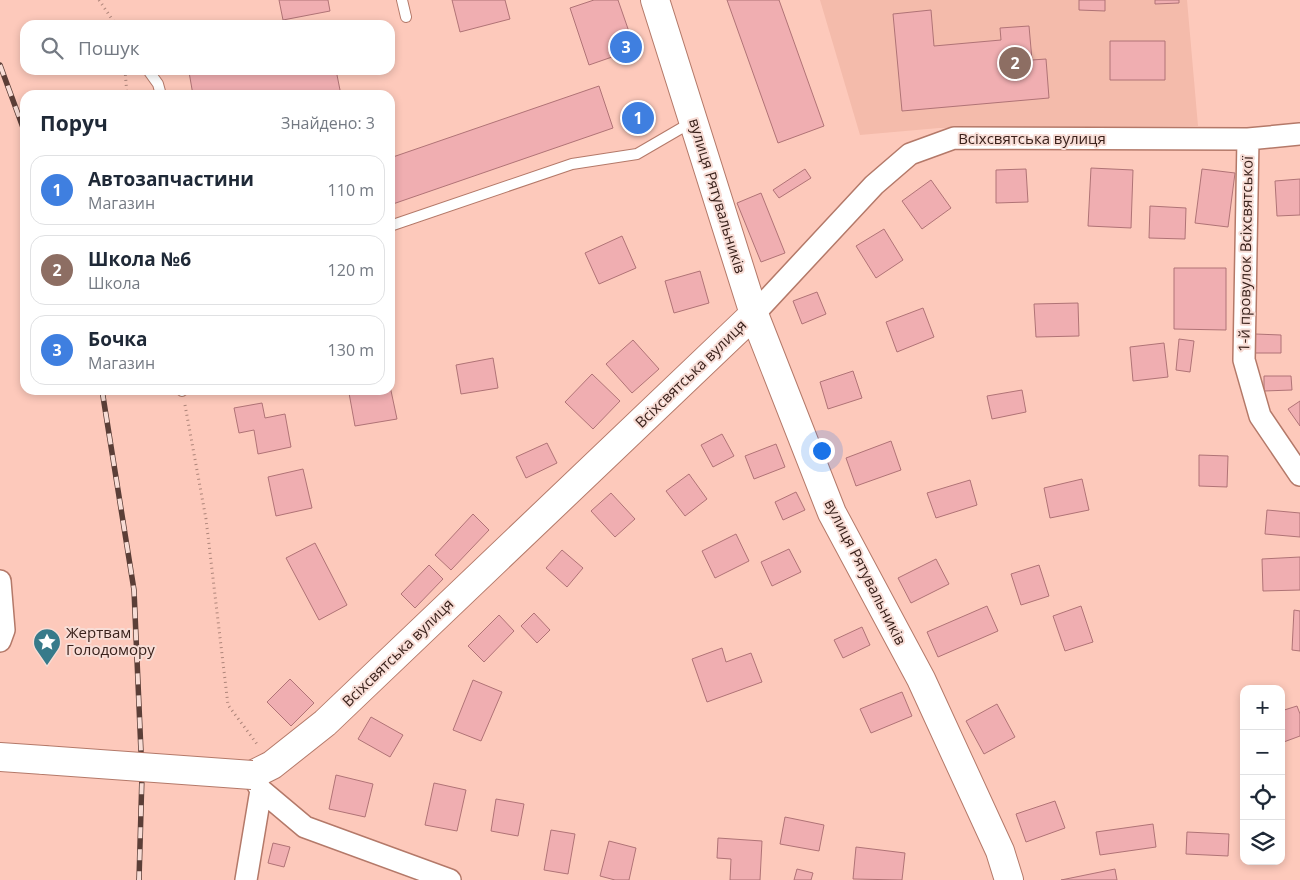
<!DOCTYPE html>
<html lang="uk">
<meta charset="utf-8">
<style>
:root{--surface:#fff;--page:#f2f2f3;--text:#1f2937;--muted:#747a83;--line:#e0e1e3;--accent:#377a8a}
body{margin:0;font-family:"Open Sans",sans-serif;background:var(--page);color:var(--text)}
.controls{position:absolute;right:15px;bottom:15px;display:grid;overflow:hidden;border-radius:10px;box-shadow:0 2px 8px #0003}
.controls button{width:45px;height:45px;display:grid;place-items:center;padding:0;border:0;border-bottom:1px solid var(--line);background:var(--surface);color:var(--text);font:25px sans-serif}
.you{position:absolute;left:821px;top:450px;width:18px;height:18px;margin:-12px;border:4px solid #fff;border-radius:50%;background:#1a73e8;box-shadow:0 0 0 8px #1a73e833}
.badge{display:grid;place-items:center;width:32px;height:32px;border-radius:50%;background:var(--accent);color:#fff;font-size:16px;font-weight:700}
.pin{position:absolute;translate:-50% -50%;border:2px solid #fff;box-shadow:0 1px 5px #0006}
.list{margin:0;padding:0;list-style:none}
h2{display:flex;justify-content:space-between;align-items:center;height:65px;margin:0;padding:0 20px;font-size:21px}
h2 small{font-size:16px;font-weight:400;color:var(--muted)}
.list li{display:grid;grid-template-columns:32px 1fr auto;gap:15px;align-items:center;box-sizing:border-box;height:70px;margin:0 10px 10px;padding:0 10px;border:1px solid var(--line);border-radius:15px}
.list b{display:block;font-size:19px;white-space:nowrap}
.list p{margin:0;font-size:16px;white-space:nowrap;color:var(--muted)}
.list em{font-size:16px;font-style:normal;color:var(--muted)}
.icon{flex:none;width:28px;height:28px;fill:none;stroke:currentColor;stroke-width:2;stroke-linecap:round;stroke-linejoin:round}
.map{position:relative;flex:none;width:1300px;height:880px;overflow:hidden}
.search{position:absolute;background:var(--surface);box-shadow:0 2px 8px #0003;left:20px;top:20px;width:375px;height:55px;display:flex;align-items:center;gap:12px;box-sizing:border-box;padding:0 18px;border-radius:15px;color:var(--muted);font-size:19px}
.panel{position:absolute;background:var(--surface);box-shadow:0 2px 8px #0003;left:20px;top:90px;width:375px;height:305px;border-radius:15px}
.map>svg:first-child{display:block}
</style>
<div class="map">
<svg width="1300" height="880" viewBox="0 0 1300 880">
<rect width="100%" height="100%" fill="#fdc9bb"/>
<path fill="#f4bbab" d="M 820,0 L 1187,0 L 1198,126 L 939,128 L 860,135 Z"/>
<path fill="#f0aeb1" stroke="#b07376" d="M 279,0 L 328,0 L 330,11 L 283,20 Z
M 452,0 L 505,0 L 510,19 L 460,32 Z
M 594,0 L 618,0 L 635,49 L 589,65 L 570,8 Z
M 727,0 L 779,0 L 824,126 L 778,143 Z
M 1079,0 L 1105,0 L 1105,11 L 1079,10 Z
M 1155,0 L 1179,0 L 1179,3 L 1155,4 Z
M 931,10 L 934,46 L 1001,40 L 1000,28 L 1029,26 L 1032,60 L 1046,59 L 1049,98 L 902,111 L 893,14 Z
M 1110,41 L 1165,41 L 1165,80 L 1110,80 Z
M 199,70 L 230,70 L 231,74 L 250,70 L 336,70 L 341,95 L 193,95 L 189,72 Z
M 599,86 L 613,128 L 390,205 L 390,158 Z
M 1091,168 L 1133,170 L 1131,228 L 1088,226 Z
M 805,169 L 811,178 L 779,198 L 773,190 Z
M 1026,169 L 1028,202 L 996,203 L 996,170 Z
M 1202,169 L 1235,173 L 1228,227 L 1195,223 Z
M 1300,179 L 1300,215 L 1277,216 L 1275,181 Z
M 931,180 L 951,208 L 922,229 L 902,201 Z
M 761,193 L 785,253 L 761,262 L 737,203 Z
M 1150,206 L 1186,208 L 1185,239 L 1149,238 Z
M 884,229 L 903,260 L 876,278 L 856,246 Z
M 622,236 L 636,268 L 599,284 L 585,253 Z
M 1174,268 L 1226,268 L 1226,330 L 1174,329 Z
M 700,271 L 709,303 L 674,313 L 665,281 Z
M 817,292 L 826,314 L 802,324 L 793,301 Z
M 1078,303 L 1079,336 L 1036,337 L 1034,304 Z
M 923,308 L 934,337 L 897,352 L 886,322 Z
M 1255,334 L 1281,335 L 1281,353 L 1255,353 Z
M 1179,339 L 1194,341 L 1190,372 L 1176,370 Z
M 633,340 L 659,369 L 632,393 L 606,364 Z
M 1164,343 L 1168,377 L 1133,381 L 1130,347 Z
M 493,358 L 498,388 L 461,394 L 456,365 Z
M 853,371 L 862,398 L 828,409 L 820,382 Z
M 592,374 L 620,401 L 593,429 L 565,402 Z
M 1264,376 L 1291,376 L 1292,390 L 1264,391 Z
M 390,386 L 397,419 L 355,426 L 349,393 L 390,390 Z
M 1022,390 L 1026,412 L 992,419 L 987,396 Z
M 1300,401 L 1300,426 L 1288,409 Z
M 262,403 L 265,418 L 285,414 L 291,447 L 258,454 L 254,430 L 239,433 L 234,408 Z
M 722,434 L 734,456 L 713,467 L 701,445 Z
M 891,441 L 901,470 L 856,486 L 846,458 Z
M 547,443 L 557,463 L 526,478 L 516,457 Z
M 776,444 L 785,467 L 754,479 L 745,456 Z
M 1199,455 L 1228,456 L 1227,487 L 1199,486 Z
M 303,469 L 312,508 L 276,516 L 268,477 Z
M 689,474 L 707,499 L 685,516 L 666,491 Z
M 1082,479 L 1089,510 L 1050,518 L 1044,488 Z
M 970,480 L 977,505 L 936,518 L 927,493 Z
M 796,492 L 805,510 L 783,520 L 775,502 Z
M 611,493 L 635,519 L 615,537 L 591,511 Z
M 1267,510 L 1300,513 L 1300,537 L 1265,534 Z
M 473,514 L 489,530 L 451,570 L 435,555 Z
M 736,534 L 749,561 L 715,578 L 702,551 Z
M 315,543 L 347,605 L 319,620 L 286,558 Z
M 789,549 L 801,572 L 772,586 L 761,562 Z
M 562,550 L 583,568 L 567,587 L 546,568 Z
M 1300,557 L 1300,590 L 1263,591 L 1262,559 Z
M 936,559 L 949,584 L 911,603 L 898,578 Z
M 429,565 L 443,579 L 415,608 L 401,594 Z
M 1039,565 L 1049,596 L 1021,605 L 1011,574 Z
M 987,606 L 998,631 L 938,657 L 927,632 Z
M 1081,606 L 1093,642 L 1065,651 L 1053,616 Z
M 1294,610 L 1300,611 L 1300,651 L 1292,650 Z
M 534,613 L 550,630 L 537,643 L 521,626 Z
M 499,615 L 514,631 L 484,662 L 468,646 Z
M 862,627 L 870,645 L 843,658 L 834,640 Z
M 722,648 L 726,662 L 751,653 L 762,682 L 707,702 L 692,659 Z
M 290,679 L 314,703 L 291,726 L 267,702 Z
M 473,680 L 502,692 L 481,741 L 453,730 Z
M 902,692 L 912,716 L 871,733 L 860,709 Z
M 997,704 L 1015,737 L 984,754 L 966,721 Z
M 1297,706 L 1300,714 L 1300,736 L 1281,743 L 1281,711 Z
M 371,717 L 403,735 L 390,757 L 358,739 Z
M 336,775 L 373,784 L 365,817 L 329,809 Z
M 434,783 L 466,790 L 457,831 L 425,825 Z
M 496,799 L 524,804 L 518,836 L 491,831 Z
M 1055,801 L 1065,828 L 1026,842 L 1016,814 Z
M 785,817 L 824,825 L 819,851 L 780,844 Z
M 1153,824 L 1156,847 L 1100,855 L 1096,832 Z
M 551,830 L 575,834 L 568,874 L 544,870 Z
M 1187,832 L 1229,834 L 1228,856 L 1186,854 Z
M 718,838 L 762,841 L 760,880 L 730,880 L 731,859 L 717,858 Z
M 609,841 L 636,848 L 629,880 L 615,880 L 600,876 Z
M 273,843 L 290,847 L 284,867 L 268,863 Z
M 856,847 L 905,853 L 902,880 L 853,879 Z
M 797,869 L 813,873 L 811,880 L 794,880 Z
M 1115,869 L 1117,880 L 1061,880 Z"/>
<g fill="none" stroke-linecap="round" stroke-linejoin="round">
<g stroke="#b47969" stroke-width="12">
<path id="lane" d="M 402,0 L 406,17
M 148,70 L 158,84 L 161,95
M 390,226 L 572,164 L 637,154 L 692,122
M 182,391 L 183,390"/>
</g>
<g stroke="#b47969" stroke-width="24">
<path id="street" d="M 1248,139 L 1244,360 L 1260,416 L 1300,475
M 754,314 L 874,185 L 910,154 L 954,138 L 1248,139 L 1300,134
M 0,581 L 4,630 L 0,641
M 261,790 L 305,827 L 450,880
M 246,880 L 261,790 L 255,780"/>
</g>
<g stroke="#b47969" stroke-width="30">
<path id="secondary" d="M 655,0 L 754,314 L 832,513 L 921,679 L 1000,851 L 1009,880
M 0,757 L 44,760
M 252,775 L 272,765 L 325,723 L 754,314"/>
</g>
<path stroke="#ae857a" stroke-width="3" stroke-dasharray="1 4" stroke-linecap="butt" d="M 99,0 L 116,25
M 125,70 L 127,95
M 185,405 L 206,519 L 228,705 L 257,744"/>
<use href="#lane" stroke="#fff" stroke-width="10"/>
<use href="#street" stroke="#fff" stroke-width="21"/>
<use href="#secondary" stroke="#fff" stroke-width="28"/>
<g stroke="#5b3e37" stroke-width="5.5">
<path id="rail" d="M 0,65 L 25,133
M 102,390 L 134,590 L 142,775 L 139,880"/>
</g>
<use href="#rail" stroke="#f8ddd6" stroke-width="4" stroke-dasharray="11" stroke-linecap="butt"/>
<g stroke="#b47969" stroke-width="30" stroke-linecap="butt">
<path id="secondary-bridge" d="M 44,760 L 252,775"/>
</g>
<use href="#secondary-bridge" stroke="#fff" stroke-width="28"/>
</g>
<defs>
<g id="sight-pin" transform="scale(1.4375)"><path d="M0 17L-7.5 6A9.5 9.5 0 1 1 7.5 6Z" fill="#377a8a" stroke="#f8ddd6"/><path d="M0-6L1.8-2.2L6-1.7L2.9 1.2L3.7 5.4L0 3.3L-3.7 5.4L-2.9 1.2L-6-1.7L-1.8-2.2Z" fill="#fff"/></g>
</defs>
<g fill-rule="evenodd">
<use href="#sight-pin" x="47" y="642"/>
</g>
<g text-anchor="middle" stroke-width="4" stroke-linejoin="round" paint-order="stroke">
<g font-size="15" fill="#3a221c" stroke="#f8ddd6">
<text x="1032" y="144">Всіхсвятська вулиця</text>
<text transform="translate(717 196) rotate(73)" y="5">вулиця Рятувальників</text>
<text transform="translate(1246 254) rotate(-89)" y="5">1-й провулок Всіхсвятської</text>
<text transform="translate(691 374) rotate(-44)" y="5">Всіхсвятська вулиця</text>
<text transform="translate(865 572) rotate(63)" y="5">вулиця Рятувальників</text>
<text transform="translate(398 653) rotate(-44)" y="5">Всіхсвятська вулиця</text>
</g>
<g font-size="15" fill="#3a221c" stroke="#f8ddd6" text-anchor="start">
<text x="66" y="638">Жертвам<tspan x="66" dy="17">Голодомору</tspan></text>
</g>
</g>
</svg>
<div class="controls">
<button>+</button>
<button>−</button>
<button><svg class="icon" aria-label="locate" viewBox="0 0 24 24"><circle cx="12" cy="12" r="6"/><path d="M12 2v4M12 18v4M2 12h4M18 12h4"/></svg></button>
<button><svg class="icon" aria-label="layers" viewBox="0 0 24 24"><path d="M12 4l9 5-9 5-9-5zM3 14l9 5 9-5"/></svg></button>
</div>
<div class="you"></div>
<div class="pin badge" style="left:638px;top:118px;background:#3f7fe0">1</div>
<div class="pin badge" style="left:1015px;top:63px;background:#8d6e63">2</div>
<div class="pin badge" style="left:626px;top:47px;background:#3f7fe0">3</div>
<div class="search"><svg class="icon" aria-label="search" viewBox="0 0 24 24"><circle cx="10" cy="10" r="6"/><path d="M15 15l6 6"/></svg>Пошук</div>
<section class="panel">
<h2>Поруч<small>Знайдено: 3</small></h2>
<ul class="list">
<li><span class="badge" style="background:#3f7fe0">1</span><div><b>Автозапчастини</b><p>Магазин</p></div><em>110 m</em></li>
<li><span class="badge" style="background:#8d6e63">2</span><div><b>Школа №6</b><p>Школа</p></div><em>120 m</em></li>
<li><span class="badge" style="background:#3f7fe0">3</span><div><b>Бочка</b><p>Магазин</p></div><em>130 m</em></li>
</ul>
</section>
</div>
